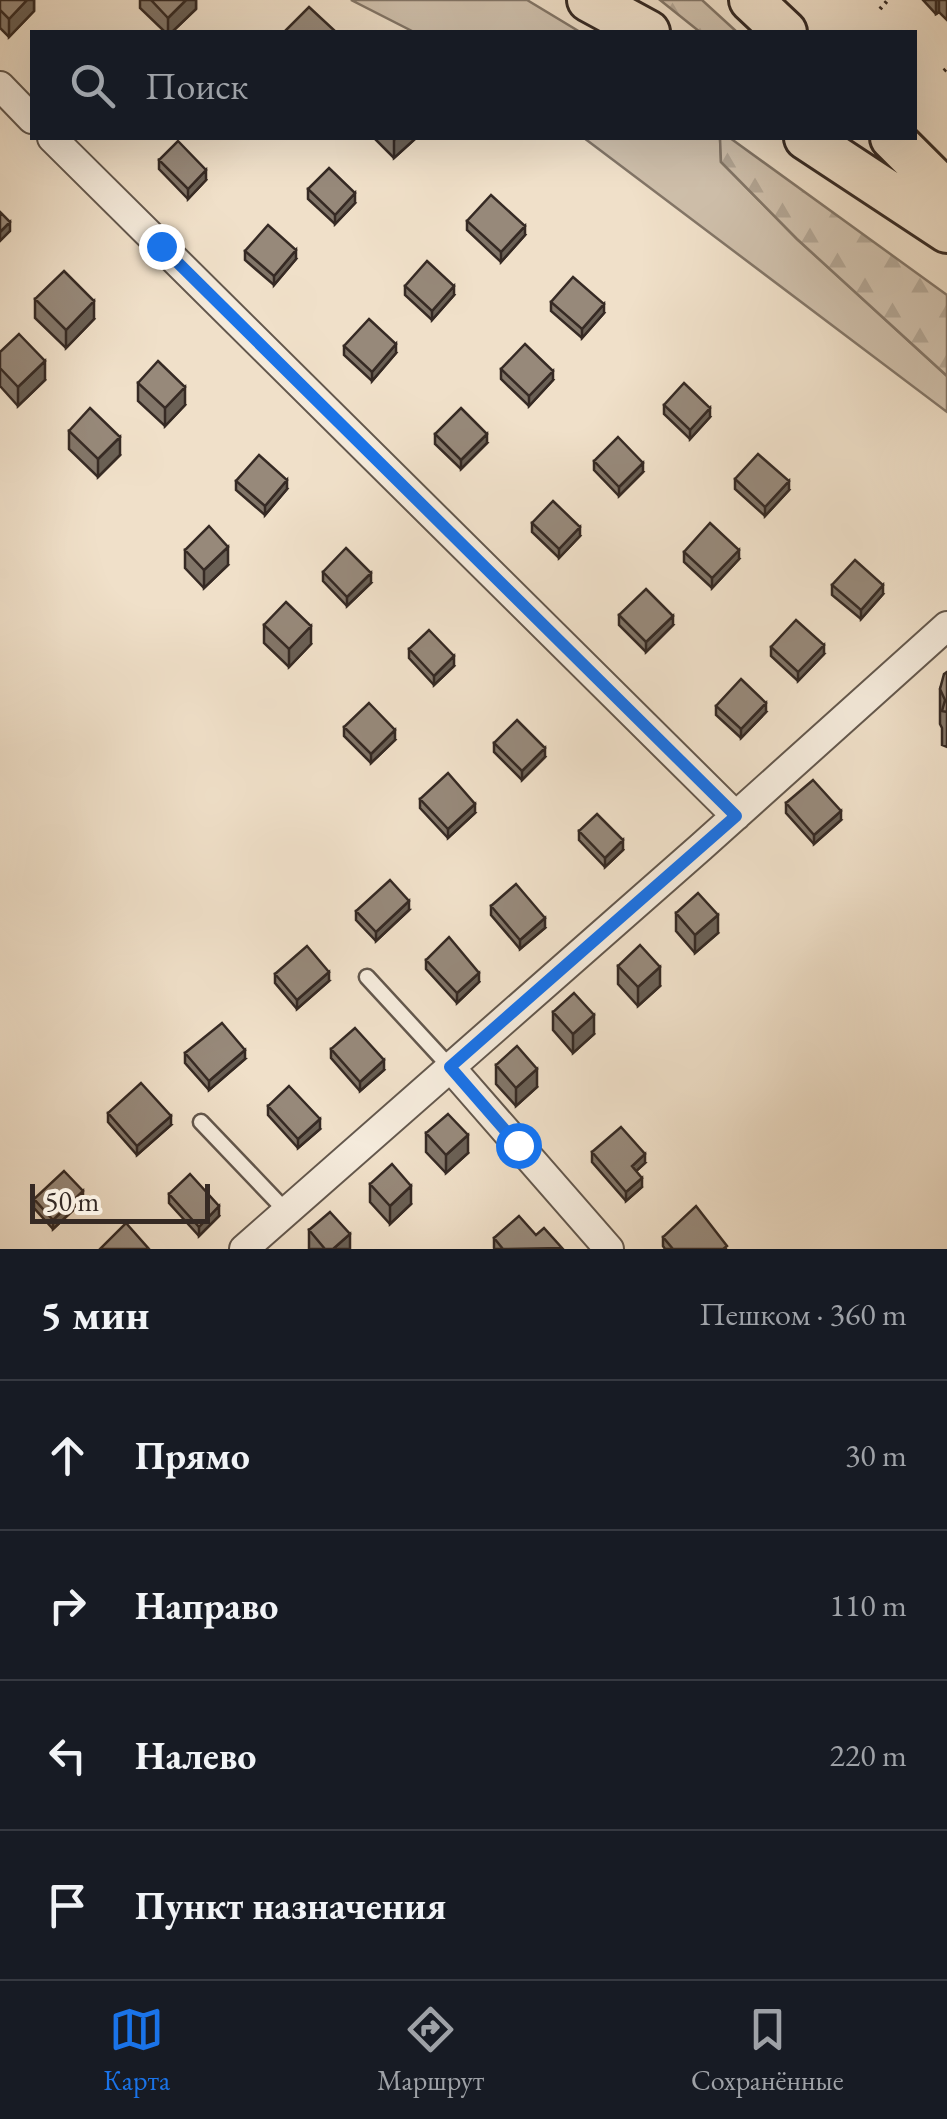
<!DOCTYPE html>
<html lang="ru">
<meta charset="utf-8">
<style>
:root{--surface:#171b24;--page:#20242c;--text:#f1f3f6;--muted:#9ea1a6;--line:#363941;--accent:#1a73e8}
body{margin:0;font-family:"EB Garamond",serif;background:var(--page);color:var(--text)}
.scale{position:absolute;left:30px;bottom:25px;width:180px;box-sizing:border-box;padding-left:10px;border:5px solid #362a24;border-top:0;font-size:28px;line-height:35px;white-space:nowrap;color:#362a24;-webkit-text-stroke:8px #f5ebdc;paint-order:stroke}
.stop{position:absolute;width:30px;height:30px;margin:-22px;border:8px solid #1a73e8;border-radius:50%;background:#fff}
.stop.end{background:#1a73e8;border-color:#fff;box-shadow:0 2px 10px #0008}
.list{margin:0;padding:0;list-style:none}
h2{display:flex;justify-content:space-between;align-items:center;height:130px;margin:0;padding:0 40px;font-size:42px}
h2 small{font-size:32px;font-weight:400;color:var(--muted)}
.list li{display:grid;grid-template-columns:65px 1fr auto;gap:30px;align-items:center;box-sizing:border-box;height:150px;padding:0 40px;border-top:2px solid var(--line)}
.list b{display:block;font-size:38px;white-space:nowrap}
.list em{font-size:32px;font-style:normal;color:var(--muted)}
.icon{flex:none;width:55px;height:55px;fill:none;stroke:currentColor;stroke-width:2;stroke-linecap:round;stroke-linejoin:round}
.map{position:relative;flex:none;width:947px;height:1249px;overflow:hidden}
.search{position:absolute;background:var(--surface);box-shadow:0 10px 40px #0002;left:30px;right:30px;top:30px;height:110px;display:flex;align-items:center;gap:25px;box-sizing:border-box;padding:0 35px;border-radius:0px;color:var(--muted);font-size:38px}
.sheet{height:730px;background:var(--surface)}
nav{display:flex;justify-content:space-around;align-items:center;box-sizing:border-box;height:140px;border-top:2px solid var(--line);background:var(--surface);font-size:28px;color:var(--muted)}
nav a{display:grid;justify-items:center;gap:5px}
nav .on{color:var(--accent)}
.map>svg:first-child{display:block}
</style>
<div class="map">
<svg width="947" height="1249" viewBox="0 0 947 1249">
<defs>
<pattern id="forest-firs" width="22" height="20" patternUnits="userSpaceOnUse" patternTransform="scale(2.5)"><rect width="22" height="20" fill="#d0c1ad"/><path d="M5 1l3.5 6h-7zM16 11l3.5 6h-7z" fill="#b3a695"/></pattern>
</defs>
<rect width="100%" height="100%" fill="#f0e0c9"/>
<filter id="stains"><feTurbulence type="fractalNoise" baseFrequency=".002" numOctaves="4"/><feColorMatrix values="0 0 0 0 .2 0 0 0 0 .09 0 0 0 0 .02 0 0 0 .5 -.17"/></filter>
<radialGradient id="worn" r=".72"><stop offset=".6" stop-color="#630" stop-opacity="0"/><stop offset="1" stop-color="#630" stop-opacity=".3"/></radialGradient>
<path fill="#d0c1ad" stroke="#837668" stroke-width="2.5" d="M 351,0 L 527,0 L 580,32 L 414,32 Z
M 584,138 L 720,138 L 721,162 L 797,239 L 947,376 L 947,412 Z"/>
<path fill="url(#forest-firs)" stroke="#837668" stroke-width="2.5" d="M 660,0 L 702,0 L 737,32 L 700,32 Z
M 720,138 L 730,138 L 947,295 L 947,376 L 797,239 L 721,162 Z"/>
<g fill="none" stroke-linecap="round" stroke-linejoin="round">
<g stroke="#64584d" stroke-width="19">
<path id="service" d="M 367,977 L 450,1067
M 201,1122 L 286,1211"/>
</g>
<g stroke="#64584d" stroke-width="32">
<path id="minor" d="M 0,86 L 32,119
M 52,138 L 736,816
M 450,1067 L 609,1249
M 244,1249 L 701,847 L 947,626"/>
</g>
<g stroke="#362a24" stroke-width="48">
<path id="primary" d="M 589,0 L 648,32
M 751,0 L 785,32
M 806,138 L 947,231
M 892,138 L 947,193"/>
</g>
<path stroke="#362a24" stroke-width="4" stroke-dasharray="2.5 5" stroke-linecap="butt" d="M 880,9 L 888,0
M 944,71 L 947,68"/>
<use href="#service" stroke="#f5ebdc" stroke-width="14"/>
<use href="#minor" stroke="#f5ebdc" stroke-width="28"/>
<use href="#primary" stroke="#f0e0c9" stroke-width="42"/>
</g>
<path fill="#827669" stroke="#362a24" stroke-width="2.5" d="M 0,0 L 34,0 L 34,11 L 9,37 L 0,28 Z
M 140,0 L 196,0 L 196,9 L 172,32 L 165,32 L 140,8 Z
M 923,0 L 947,0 L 947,20 L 939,12 L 936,14 Z
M 374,138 L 416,138 L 394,158 Z
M 159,160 L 206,180 L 188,199 L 159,169 Z
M 308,189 L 355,203 L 335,224 L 308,199 Z
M 467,221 L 525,235 L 501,262 L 467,230 Z
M 245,251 L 296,259 L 274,285 L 245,260 Z
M 405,286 L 454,295 L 432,320 L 405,295 Z
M 35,299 L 94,319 L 66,348 L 35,318 Z
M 551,302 L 604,313 L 582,338 L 551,311 Z
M 344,346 L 396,353 L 372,381 L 344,355 Z
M 0,352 L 45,380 L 18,406 L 0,386 Z
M 501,369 L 553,380 L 529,406 L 501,379 Z
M 138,383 L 185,405 L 165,426 L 138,401 Z
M 664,405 L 710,417 L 690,439 L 664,414 Z
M 69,431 L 120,455 L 98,477 L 69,449 Z
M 435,434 L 487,443 L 461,469 L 435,444 Z
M 594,461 L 643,472 L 619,496 L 594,470 Z
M 735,479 L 789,490 L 765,516 L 735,489 Z
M 236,481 L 287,489 L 265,515 L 236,490 Z
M 532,523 L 580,536 L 559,558 L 532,532 Z
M 185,550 L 228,565 L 204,588 L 185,568 Z
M 684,552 L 739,559 L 712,588 L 684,562 Z
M 323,572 L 371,583 L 347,606 L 323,581 Z
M 832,585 L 883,594 L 861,619 L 832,595 Z
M 619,615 L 673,625 L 646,652 L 619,625 Z
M 264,625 L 311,644 L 289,667 L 264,643 Z
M 771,647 L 824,654 L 798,681 L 771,656 Z
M 409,649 L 454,666 L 434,685 L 409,658 Z
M 947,672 L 947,747 L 942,745 L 942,728 L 940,724 L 940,689 Z
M 716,706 L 766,712 L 741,738 L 716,715 Z
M 344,727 L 395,740 L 371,763 L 344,736 Z
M 494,743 L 545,757 L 522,780 L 494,752 Z
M 420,799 L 475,813 L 448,838 L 420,808 Z
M 786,803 L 841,820 L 814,844 L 786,813 Z
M 579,831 L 623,850 L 605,867 L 579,840 Z
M 491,906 L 545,928 L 520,949 L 491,915 Z
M 409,910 L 376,941 L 356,920 L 356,911 Z
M 676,913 L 718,933 L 695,953 L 676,931 Z
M 426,960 L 479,982 L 457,1003 L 426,969 Z
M 618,966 L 660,986 L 638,1006 L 618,984 Z
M 275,974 L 329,981 L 297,1009 L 275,983 Z
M 553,1012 L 594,1034 L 573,1053 L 553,1030 Z
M 331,1049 L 384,1070 L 360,1091 L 331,1058 Z
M 185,1053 L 245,1059 L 209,1090 L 185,1063 Z
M 496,1065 L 537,1087 L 516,1106 L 496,1084 Z
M 268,1106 L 320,1129 L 298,1148 L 268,1115 Z
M 108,1113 L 171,1125 L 137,1155 L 108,1122 Z
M 426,1133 L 468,1153 L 446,1173 L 426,1152 Z
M 592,1152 L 645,1163 L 636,1171 L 642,1187 L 626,1201 L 592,1162 Z
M 370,1184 L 411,1204 L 390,1224 L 370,1202 Z
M 169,1194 L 219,1216 L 199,1236 L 169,1203 Z
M 34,1199 L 83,1201 L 53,1229 L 34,1208 Z
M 309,1230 L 350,1249 L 309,1249 Z
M 536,1235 L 562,1249 L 495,1249 L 494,1248 L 494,1238 Z
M 663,1237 L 727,1249 L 665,1249 L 663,1246 Z"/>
<path fill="#6a6055" stroke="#362a24" stroke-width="2.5" d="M 27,0 L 34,0 L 34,11 L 9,37 L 9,19 Z
M 186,0 L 196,0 L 196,9 L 172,32 L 168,32 L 168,18 Z
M 936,0 L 939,0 L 939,12 L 936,14 Z
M 397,138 L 416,138 L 394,158 L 394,140 Z
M 206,170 L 206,180 L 188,199 L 188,189 Z
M 355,193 L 355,203 L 335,224 L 335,215 Z
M 10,222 L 10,231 L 0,241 L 0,232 Z
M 525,226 L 525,235 L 501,262 L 501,252 Z
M 296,250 L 296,259 L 274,285 L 274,276 Z
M 454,286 L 454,295 L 432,320 L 432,311 Z
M 94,301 L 94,319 L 66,348 L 66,330 Z
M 604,304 L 604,313 L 582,338 L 582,329 Z
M 396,344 L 396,353 L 372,381 L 372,372 Z
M 45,361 L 45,380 L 18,406 L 18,387 Z
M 553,371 L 553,380 L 529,406 L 529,396 Z
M 185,387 L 185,405 L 165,426 L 165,408 Z
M 710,408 L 710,417 L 690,439 L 690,430 Z
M 487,434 L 487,443 L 461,469 L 461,460 Z
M 120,437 L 120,455 L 98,477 L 98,459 Z
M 643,463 L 643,472 L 619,496 L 619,487 Z
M 287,480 L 287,489 L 265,515 L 265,506 Z
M 789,481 L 789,490 L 765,516 L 765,507 Z
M 580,527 L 580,536 L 559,558 L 559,549 Z
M 228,547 L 228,565 L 204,588 L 204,570 Z
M 739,550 L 739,559 L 712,588 L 712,578 Z
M 371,573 L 371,583 L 347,606 L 347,597 Z
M 883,585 L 883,594 L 861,619 L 861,610 Z
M 673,616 L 673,625 L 646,652 L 646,642 Z
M 311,626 L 311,644 L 289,667 L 289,649 Z
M 824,645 L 824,654 L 798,681 L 798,672 Z
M 454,656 L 454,666 L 434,685 L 434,676 Z
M 766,703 L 766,712 L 741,738 L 741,729 Z
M 395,730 L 395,740 L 371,763 L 371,754 Z
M 545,748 L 545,757 L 522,780 L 522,771 Z
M 475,804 L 475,813 L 448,838 L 448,829 Z
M 841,811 L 841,820 L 814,844 L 814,835 Z
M 623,840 L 623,850 L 605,867 L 605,858 Z
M 409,901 L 409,910 L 376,941 L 376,932 Z
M 718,915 L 718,933 L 695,953 L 695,935 Z
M 545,918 L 545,928 L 520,949 L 520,940 Z
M 660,967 L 660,986 L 638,1006 L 638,987 Z
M 329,972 L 329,981 L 297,1009 L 297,1000 Z
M 479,973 L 479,982 L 457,1003 L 457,993 Z
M 594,1015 L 594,1034 L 573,1053 L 573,1034 Z
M 245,1050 L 245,1059 L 209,1090 L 209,1081 Z
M 384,1060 L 384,1070 L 360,1091 L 360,1082 Z
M 537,1069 L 537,1087 L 516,1106 L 516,1088 Z
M 171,1116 L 171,1125 L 137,1155 L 137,1146 Z
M 320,1119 L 320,1129 L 298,1148 L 298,1139 Z
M 468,1135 L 468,1153 L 446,1173 L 446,1155 Z
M 645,1154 L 645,1163 L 632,1175 L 632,1166 Z
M 642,1178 L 642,1187 L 626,1201 L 626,1192 Z
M 411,1186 L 411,1204 L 390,1224 L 390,1206 Z
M 83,1191 L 83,1201 L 53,1229 L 53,1220 Z
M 219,1206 L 219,1216 L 199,1236 L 199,1227 Z
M 350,1234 L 350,1249 L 333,1249 Z"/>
<path fill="#97897a" stroke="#362a24" stroke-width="2.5" d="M 0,0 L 27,0 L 9,19 L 0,10 Z
M 151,0 L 186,0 L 168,18 Z
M 309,7 L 336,32 L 284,32 Z
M 178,141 L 206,170 L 188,189 L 159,160 Z
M 329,168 L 355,193 L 335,215 L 308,189 Z
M 491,195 L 525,226 L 501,252 L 467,221 Z
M 0,212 L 10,222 L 0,232 Z
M 268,225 L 296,250 L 274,276 L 245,251 Z
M 427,261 L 454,286 L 432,311 L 405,286 Z
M 64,271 L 94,301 L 66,330 L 35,299 Z
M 573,277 L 604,304 L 582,329 L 551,302 Z
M 369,319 L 396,344 L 372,372 L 344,346 Z
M 19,334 L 45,361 L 18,387 L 0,368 L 0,352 Z
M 525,344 L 553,371 L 529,396 L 501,369 Z
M 158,361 L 185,387 L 165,408 L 138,383 Z
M 684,383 L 710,408 L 690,430 L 664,405 Z
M 90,408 L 120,437 L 98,459 L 69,431 Z
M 461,408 L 487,434 L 461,460 L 435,434 Z
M 618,437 L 643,463 L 619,487 L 594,461 Z
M 758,454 L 789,481 L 765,507 L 735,479 Z
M 259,455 L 287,480 L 265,506 L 236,481 Z
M 553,501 L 580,527 L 559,549 L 532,523 Z
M 710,523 L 739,550 L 712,578 L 684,552 Z
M 209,526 L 228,547 L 204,570 L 185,550 Z
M 346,548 L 371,573 L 347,597 L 323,572 Z
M 855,560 L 883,585 L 861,610 L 832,585 Z
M 646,589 L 673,616 L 646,642 L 619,615 Z
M 286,602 L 311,626 L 289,649 L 264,625 Z
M 796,620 L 824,645 L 798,672 L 771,647 Z
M 429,630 L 454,656 L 434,676 L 409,649 Z
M 947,672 L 947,712 L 942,711 L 945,700 L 940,689 L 944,674 Z
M 741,679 L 766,703 L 741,729 L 716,706 Z
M 369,703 L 395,730 L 371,754 L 344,727 Z
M 517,720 L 545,748 L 522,771 L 494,743 Z
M 448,773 L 475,804 L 448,829 L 420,799 Z
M 813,780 L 841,811 L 814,835 L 786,803 Z
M 597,814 L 623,840 L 605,858 L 579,831 Z
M 390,880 L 409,901 L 376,932 L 356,911 Z
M 516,884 L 545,918 L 520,940 L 491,906 Z
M 698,893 L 718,915 L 695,935 L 676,913 Z
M 449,937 L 479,973 L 457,993 L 426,960 Z
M 640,945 L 660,967 L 638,987 L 618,966 Z
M 307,946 L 329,972 L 297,1000 L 275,974 Z
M 574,993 L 594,1015 L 573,1034 L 553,1012 Z
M 222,1023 L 245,1050 L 209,1081 L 185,1053 Z
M 355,1028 L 384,1060 L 360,1082 L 331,1049 Z
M 517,1046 L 537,1069 L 516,1088 L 496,1065 Z
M 141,1083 L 171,1116 L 137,1146 L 108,1113 Z
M 289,1086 L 320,1119 L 298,1139 L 268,1106 Z
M 448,1114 L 468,1135 L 446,1155 L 426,1133 Z
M 621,1127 L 645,1154 L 632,1166 L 642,1178 L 626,1192 L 592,1152 Z
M 392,1164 L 411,1186 L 390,1206 L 370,1184 Z
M 64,1171 L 83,1191 L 53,1220 L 34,1199 Z
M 190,1174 L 219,1206 L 199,1227 L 169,1194 Z
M 696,1206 L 727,1246 L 723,1249 L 673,1249 L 663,1237 Z
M 330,1212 L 350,1234 L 333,1249 L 325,1249 L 309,1230 Z
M 519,1216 L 536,1235 L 544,1228 L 562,1248 L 503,1249 L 494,1238 Z
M 126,1223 L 149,1249 L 100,1249 Z"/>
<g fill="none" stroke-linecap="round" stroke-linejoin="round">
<path stroke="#1a73e8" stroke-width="12" d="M 161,246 L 736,816 L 450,1067 L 518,1145"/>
</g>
<rect width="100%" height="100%" filter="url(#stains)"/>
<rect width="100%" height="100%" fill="url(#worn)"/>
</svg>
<div class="scale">50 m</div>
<div class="stop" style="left:518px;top:1145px"></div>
<div class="stop end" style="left:161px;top:246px"></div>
<div class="search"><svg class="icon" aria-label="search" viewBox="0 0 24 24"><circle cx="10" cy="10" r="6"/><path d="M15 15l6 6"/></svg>Поиск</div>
</div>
<section class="sheet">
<h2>5 мин<small>Пешком · 360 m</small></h2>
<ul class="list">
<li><svg class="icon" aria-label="ahead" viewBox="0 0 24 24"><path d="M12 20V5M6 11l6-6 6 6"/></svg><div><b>Прямо</b></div><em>30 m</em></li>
<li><svg class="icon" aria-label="right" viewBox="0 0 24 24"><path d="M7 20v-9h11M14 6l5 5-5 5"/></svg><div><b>Направо</b></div><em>110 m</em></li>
<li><svg class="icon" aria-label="left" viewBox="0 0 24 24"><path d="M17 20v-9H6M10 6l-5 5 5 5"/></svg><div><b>Налево</b></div><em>220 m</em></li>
<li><svg class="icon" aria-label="arrive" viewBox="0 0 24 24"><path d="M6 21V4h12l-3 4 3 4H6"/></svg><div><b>Пункт назначения</b></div></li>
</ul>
</section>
<nav>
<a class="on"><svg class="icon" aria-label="map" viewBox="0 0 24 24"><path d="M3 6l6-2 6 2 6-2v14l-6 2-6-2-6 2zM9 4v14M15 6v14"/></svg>Карта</a>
<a><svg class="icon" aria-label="directions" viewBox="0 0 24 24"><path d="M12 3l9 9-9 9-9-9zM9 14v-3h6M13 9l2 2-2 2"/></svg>Маршрут</a>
<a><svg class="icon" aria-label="saved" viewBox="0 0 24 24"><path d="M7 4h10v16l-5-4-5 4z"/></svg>Сохранённые</a>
</nav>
